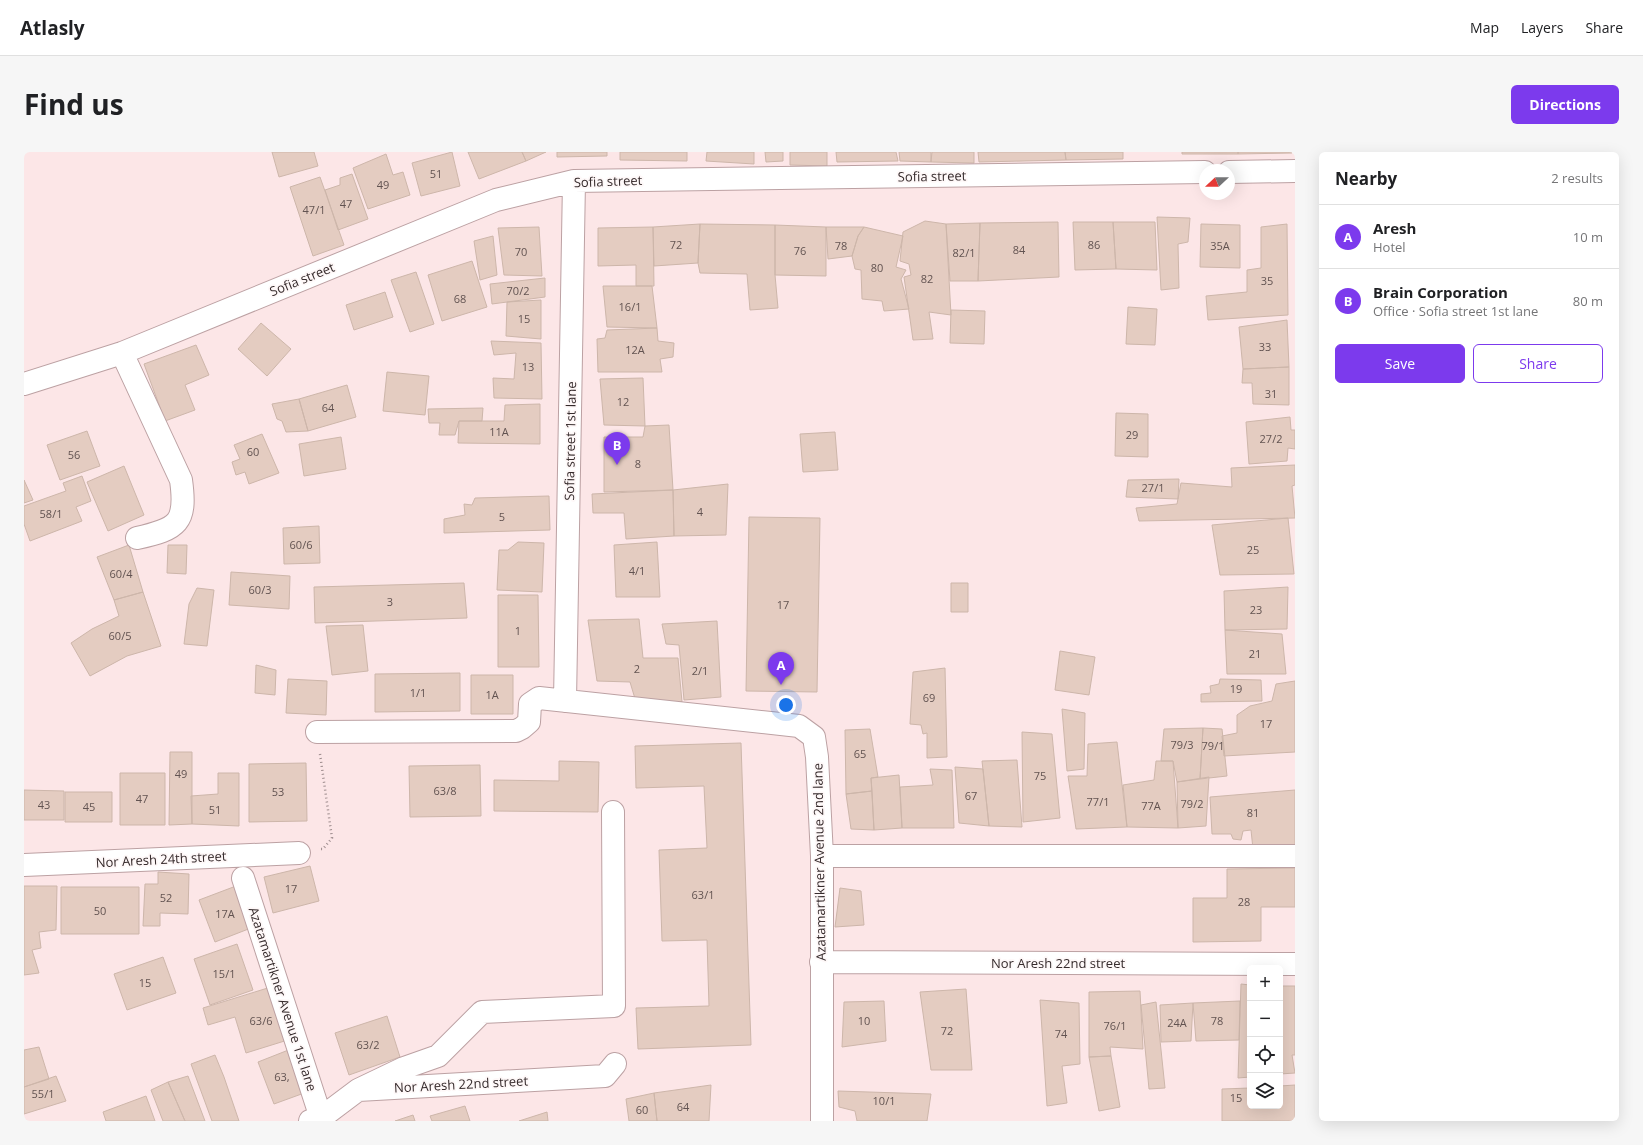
<!DOCTYPE html>
<meta charset="utf-8">
<style>
:root{--surface:#fff;--page:#f6f6f6;--text:#202124;--muted:#757577;--line:#e0e0e0;--accent:#7c3aed}
body{margin:0;font-family:"Open Sans",sans-serif;background:var(--page);color:var(--text)}
.controls{position:absolute;right:12px;bottom:12px;display:grid;overflow:hidden;border-radius:6px;box-shadow:0 4px 16px #0002}
.controls button{width:36px;height:36px;display:grid;place-items:center;padding:0;border:0;border-bottom:1px solid var(--line);background:var(--surface);color:var(--text);font:20px sans-serif}
.compass{position:absolute;left:1175px;top:12px;width:36px;height:36px;border-radius:50%;background:var(--surface);box-shadow:0 4px 16px #0002;rotate:248deg}
.you{position:absolute;left:762px;top:553px;width:14px;height:14px;margin:-10px;border:3px solid #fff;border-radius:50%;background:#1a73e8;box-shadow:0 0 0 6px #1a73e833}
.badge{display:grid;place-items:center;width:26px;height:26px;border-radius:50%;background:var(--accent);color:#fff;font-size:13px;font-weight:700}
.pin{position:absolute;translate:-50% -33px;filter:drop-shadow(0 1px 2px #0008)}
.pin::after{content:'';position:absolute;top:21px;width:14px;height:12px;background:inherit;clip-path:polygon(0 0,100% 0,50% 100%)}
.list{margin:0;padding:0;list-style:none}
h2{display:flex;justify-content:space-between;align-items:center;height:52px;margin:0;padding:0 16px;font-size:17px}
h2 small{font-size:13px;font-weight:400;color:var(--muted)}
.list li{display:grid;grid-template-columns:26px 1fr auto;gap:12px;align-items:center;box-sizing:border-box;height:64px;padding:0 16px;border-top:1px solid var(--line)}
.list b{display:block;font-size:15px;white-space:nowrap}
.list p{margin:0;font-size:13px;white-space:nowrap;color:var(--muted)}
.list em{font-size:13px;font-style:normal;color:var(--muted)}
.actions{display:flex;gap:8px;padding:12px 16px}
.actions a{flex:1;padding:9px 0;border:1px solid var(--accent);border-radius:6px;text-align:center;font-size:14px;color:var(--accent)}
.actions .main{background:var(--accent);color:#fff}
.icon{flex:none;width:22px;height:22px;fill:none;stroke:currentColor;stroke-width:2;stroke-linecap:round;stroke-linejoin:round}
.map{position:relative;flex:none;width:1271px;height:969px;overflow:hidden;border-radius:6px}
header{display:flex;align-items:center;gap:24px;box-sizing:border-box;height:56px;padding:0 20px;background:var(--surface);border-bottom:1px solid var(--line)}
header strong{font-size:19px}
nav{display:flex;gap:22px;margin-inline-start:auto;font-size:14px}
.intro{display:flex;align-items:center;justify-content:space-between;box-sizing:border-box;height:96px;padding:0 24px}
h1{margin:0;font-size:28px}
.button{padding:10px 18px;border-radius:6px;background:var(--accent);color:#fff;font-size:14px;font-weight:700}
main{display:flex;gap:24px;padding:0 24px}
aside{flex:1;background:var(--surface);border-radius:6px;box-shadow:0 4px 16px #0002}
.map>svg:first-child{display:block}
</style>
<header>
<strong>Atlasly</strong>
<nav><a>Map</a><a>Layers</a><a>Share</a></nav>
</header>
<div class="intro"><h1>Find us</h1><a class="button">Directions</a></div>
<main>
<div class="map">
<svg width="1271" height="969" viewBox="0 0 1271 969">
<rect width="100%" height="100%" fill="#fce6e7"/>
<path fill="#e4ccc1" stroke="#cdb6aa" d="M 248,0 L 290,0 L 294,14 L 255,25 Z
M 428,0 L 436,34 L 397,44 L 388,11 Z
M 444,0 L 498,0 L 502,9 L 455,27 Z
M 498,0 L 522,0 L 502,9 Z
M 533,0 L 583,0 L 583,4 L 533,5 Z
M 596,0 L 663,0 L 663,9 L 596,8 Z
M 683,0 L 730,0 L 730,12 L 682,9 Z
M 741,0 L 759,0 L 759,9 L 742,10 Z
M 766,0 L 803,0 L 803,14 L 766,13 Z
M 812,0 L 872,0 L 874,9 L 813,10 Z
M 875,0 L 907,0 L 907,10 L 876,9 Z
M 908,0 L 950,0 L 950,11 L 907,10 Z
M 954,0 L 1041,0 L 1042,8 L 955,10 Z
M 1041,0 L 1099,0 L 1099,7 L 1042,8 Z
M 1158,0 L 1214,0 L 1214,2 L 1158,2 Z
M 1214,0 L 1268,0 L 1268,1 L 1214,2 Z
M 362,2 L 369,23 L 379,20 L 386,43 L 344,57 L 329,16 Z
M 328,22 L 344,67 L 314,78 L 301,38 L 316,33 L 316,26 Z
M 296,25 L 320,93 L 289,104 L 266,35 Z
M 1133,65 L 1166,66 L 1164,90 L 1154,92 L 1155,136 L 1137,138 Z
M 901,69 L 922,72 L 927,163 L 905,160 L 909,187 L 889,188 L 880,125 L 887,123 L 885,112 L 876,109 L 879,80 Z
M 1034,70 L 1035,125 L 954,129 L 956,71 Z
M 1049,70 L 1089,70 L 1092,117 L 1051,118 Z
M 1089,70 L 1131,70 L 1133,118 L 1092,117 Z
M 956,71 L 954,129 L 926,129 L 922,72 Z
M 676,72 L 751,73 L 751,123 L 754,156 L 726,158 L 723,122 L 676,121 L 674,111 Z
M 676,72 L 674,111 L 630,114 L 629,75 Z
M 1177,72 L 1216,73 L 1216,116 L 1176,115 Z
M 1263,72 L 1264,163 L 1184,168 L 1182,144 L 1223,140 L 1223,118 L 1237,116 L 1237,75 Z
M 751,73 L 802,75 L 802,124 L 751,123 Z
M 515,75 L 518,124 L 480,123 L 474,76 Z
M 629,75 L 630,134 L 612,134 L 612,113 L 574,114 L 574,76 Z
M 802,75 L 840,75 L 834,84 L 828,104 L 804,107 Z
M 840,75 L 879,84 L 872,115 L 882,118 L 877,127 L 885,157 L 860,159 L 858,149 L 838,147 L 837,118 L 831,117 L 828,104 L 834,84 Z
M 469,84 L 473,123 L 456,128 L 450,89 Z
M 448,109 L 463,155 L 418,169 L 404,123 Z
M 392,120 L 410,172 L 386,180 L 367,128 Z
M 521,126 L 521,145 L 468,152 L 466,132 Z
M 579,134 L 628,134 L 633,176 L 583,175 Z
M 361,140 L 369,165 L 330,178 L 322,153 Z
M 517,148 L 517,187 L 482,184 L 483,150 Z
M 1104,155 L 1133,157 L 1131,193 L 1102,192 Z
M 927,158 L 961,159 L 960,192 L 926,191 Z
M 1263,168 L 1265,215 L 1219,217 L 1215,175 Z
M 237,171 L 267,197 L 243,224 L 214,197 Z
M 633,176 L 634,189 L 650,191 L 649,205 L 636,207 L 638,220 L 574,220 L 573,187 L 581,186 L 583,178 Z
M 467,189 L 517,191 L 518,247 L 470,246 L 469,226 L 490,227 L 492,201 L 470,203 Z
M 172,193 L 185,223 L 161,233 L 171,258 L 141,269 L 120,212 Z
M 1265,215 L 1265,253 L 1229,252 L 1228,231 L 1218,231 L 1219,217 Z
M 363,220 L 405,224 L 401,263 L 359,259 Z
M 619,226 L 621,274 L 580,273 L 576,227 Z
M 323,233 L 332,265 L 284,279 L 275,247 Z
M 275,247 L 284,279 L 262,280 L 258,269 L 253,267 L 248,252 Z
M 516,252 L 516,292 L 434,291 L 435,269 L 480,269 L 481,253 Z
M 459,256 L 458,269 L 435,269 L 431,283 L 415,283 L 416,271 L 405,271 L 404,257 Z
M 1092,261 L 1124,262 L 1124,305 L 1091,304 Z
M 1266,265 L 1267,278 L 1271,278 L 1271,297 L 1264,296 L 1263,309 L 1225,312 L 1222,270 Z
M 645,273 L 649,338 L 580,340 L 580,285 L 619,285 L 621,274 Z
M 63,279 L 76,314 L 36,328 L 23,293 Z
M 811,280 L 814,318 L 779,320 L 776,282 Z
M 238,282 L 255,321 L 225,332 L 221,320 L 212,323 L 208,310 L 216,307 L 210,293 Z
M 317,285 L 322,317 L 280,324 L 275,292 Z
M 1271,313 L 1271,333 L 1268,334 L 1271,366 L 1115,369 L 1112,356 L 1153,352 L 1157,331 L 1208,335 L 1207,316 Z
M 100,314 L 120,363 L 84,379 L 63,330 Z
M 58,324 L 67,349 L 52,355 L 58,369 L 6,389 L 0,372 L 0,354 L 42,339 L 39,331 Z
M 1155,327 L 1154,347 L 1102,345 L 1104,328 Z
M 0,328 L 9,348 L 0,351 Z
M 704,332 L 702,383 L 650,384 L 649,338 Z
M 649,338 L 650,384 L 602,387 L 600,361 L 569,361 L 568,342 Z
M 525,344 L 526,378 L 420,381 L 420,367 L 441,363 L 440,352 L 448,353 L 451,346 Z
M 725,365 L 796,366 L 793,540 L 722,539 Z
M 1264,366 L 1270,422 L 1196,423 L 1188,373 Z
M 295,374 L 296,411 L 260,412 L 259,376 Z
M 494,390 L 520,391 L 518,440 L 473,438 L 475,398 L 484,398 Z
M 633,390 L 636,445 L 592,445 L 590,393 Z
M 105,393 L 119,440 L 90,448 L 73,405 Z
M 144,393 L 163,393 L 162,422 L 143,421 Z
M 207,420 L 266,424 L 265,457 L 205,453 Z
M 440,431 L 443,466 L 291,471 L 290,435 Z
M 927,431 L 944,431 L 944,460 L 927,460 Z
M 1264,435 L 1263,477 L 1201,478 L 1200,439 Z
M 173,436 L 190,438 L 183,494 L 160,492 L 165,452 Z
M 119,440 L 137,494 L 103,504 L 66,524 L 47,491 L 68,477 L 95,464 L 90,448 Z
M 474,443 L 514,443 L 515,515 L 474,515 Z
M 615,467 L 619,506 L 654,506 L 658,550 L 612,550 L 606,530 L 573,529 L 564,468 Z
M 693,469 L 697,545 L 660,548 L 655,493 L 642,492 L 638,472 Z
M 339,473 L 344,519 L 308,523 L 302,474 Z
M 1201,478 L 1258,482 L 1262,522 L 1203,522 Z
M 1036,499 L 1071,505 L 1065,543 L 1031,538 Z
M 232,513 L 252,518 L 251,543 L 231,541 Z
M 921,516 L 923,605 L 903,606 L 903,581 L 899,582 L 897,573 L 886,572 L 889,520 Z
M 436,521 L 436,559 L 351,560 L 351,522 Z
M 447,523 L 489,523 L 489,562 L 447,562 Z
M 264,527 L 303,529 L 302,563 L 262,561 Z
M 1196,527 L 1237,528 L 1238,549 L 1177,550 L 1177,542 L 1187,541 L 1186,534 L 1195,532 Z
M 1271,529 L 1271,600 L 1200,604 L 1198,584 L 1213,581 L 1213,563 L 1226,554 L 1248,549 L 1252,532 Z
M 1038,557 L 1061,561 L 1060,617 L 1043,619 Z
M 1179,576 L 1198,577 L 1203,624 L 1176,627 Z
M 1179,576 L 1176,627 L 1153,630 L 1149,609 L 1137,609 L 1140,577 Z
M 846,577 L 854,625 L 847,626 L 848,639 L 822,642 L 821,578 Z
M 998,580 L 1028,582 L 1036,666 L 999,670 Z
M 1093,590 L 1103,675 L 1052,677 L 1044,624 L 1063,624 L 1064,592 Z
M 717,591 L 727,893 L 614,897 L 612,856 L 685,854 L 683,788 L 638,789 L 635,698 L 683,696 L 680,634 L 612,636 L 611,594 Z
M 146,600 L 168,600 L 168,672 L 145,673 Z
M 993,608 L 998,675 L 965,674 L 958,609 Z
M 535,609 L 575,610 L 574,660 L 470,659 L 470,628 L 535,629 Z
M 1132,609 L 1149,609 L 1154,676 L 1103,675 L 1099,633 L 1130,628 Z
M 282,611 L 283,669 L 225,670 L 225,612 Z
M 456,613 L 457,664 L 386,665 L 385,614 Z
M 931,615 L 959,617 L 965,674 L 935,671 Z
M 906,617 L 928,618 L 930,676 L 878,676 L 876,635 L 909,633 Z
M 96,621 L 141,621 L 141,673 L 96,673 Z
M 194,621 L 215,621 L 215,674 L 168,672 L 167,644 L 194,642 Z
M 875,623 L 878,676 L 850,678 L 847,626 Z
M 1185,625 L 1182,674 L 1154,676 L 1153,630 Z
M 0,638 L 40,639 L 40,668 L 0,668 Z
M 1271,638 L 1271,698 L 1229,697 L 1227,678 L 1219,679 L 1217,688 L 1209,687 L 1207,682 L 1188,682 L 1186,645 Z
M 848,639 L 850,678 L 827,677 L 822,642 Z
M 41,640 L 88,640 L 88,670 L 41,670 Z
M 286,714 L 295,749 L 249,761 L 240,725 Z
M 1271,716 L 1271,755 L 1237,755 L 1237,789 L 1169,790 L 1169,746 L 1203,746 L 1203,717 Z
M 134,720 L 165,722 L 164,762 L 136,761 L 136,774 L 119,774 L 121,732 L 134,732 Z
M 0,734 L 33,734 L 32,778 L 15,780 L 17,796 L 8,798 L 15,821 L 0,823 Z
M 212,734 L 227,776 L 191,790 L 175,748 Z
M 37,735 L 115,735 L 115,782 L 37,782 Z
M 816,736 L 837,739 L 840,773 L 811,775 Z
M 213,792 L 229,838 L 186,853 L 170,807 Z
M 139,805 L 152,841 L 103,858 L 90,822 Z
M 1217,832 L 1226,833 L 1226,925 L 1214,926 Z
M 1256,834 L 1271,834 L 1271,903 L 1268,903 L 1271,921 L 1256,922 Z
M 247,835 L 267,887 L 222,901 L 211,865 L 184,873 L 179,856 Z
M 942,837 L 948,918 L 907,918 L 896,840 Z
M 1116,839 L 1119,897 L 1086,895 L 1087,904 L 1065,905 L 1065,840 Z
M 1016,848 L 1055,851 L 1056,912 L 1038,914 L 1043,951 L 1023,954 Z
M 860,849 L 862,889 L 818,895 L 820,850 Z
M 1216,849 L 1215,888 L 1172,889 L 1169,851 Z
M 1132,850 L 1141,936 L 1125,937 L 1117,853 Z
M 1169,851 L 1167,889 L 1137,890 L 1136,853 Z
M 363,864 L 376,905 L 325,923 L 311,881 Z
M 15,895 L 25,927 L 0,935 L 0,898 Z
M 267,897 L 283,940 L 250,952 L 234,910 Z
M 191,903 L 200,925 L 215,969 L 188,969 L 167,912 Z
M 1087,904 L 1096,955 L 1075,959 L 1065,905 Z
M 32,924 L 42,949 L 0,962 L 0,935 Z
M 164,924 L 181,969 L 161,969 L 144,930 Z
M 144,930 L 161,969 L 139,969 L 127,938 Z
M 687,933 L 685,969 L 633,969 L 630,941 Z
M 1271,933 L 1271,969 L 1198,969 L 1198,937 L 1226,936 L 1226,954 L 1256,954 L 1256,934 Z
M 814,939 L 907,942 L 903,969 L 833,969 L 831,959 L 815,955 Z
M 630,941 L 633,969 L 605,969 L 602,947 Z
M 122,944 L 131,969 L 82,969 L 79,960 Z
M 441,954 L 446,969 L 408,969 L 406,964 Z
M 523,960 L 524,969 L 495,969 Z
M 389,963 L 391,969 L 371,969 Z"/>
<g fill="none" stroke-linecap="round" stroke-linejoin="round">
<g stroke="#bca1a3" stroke-width="24">
<path id="minor" d="M 1205,20 L 1271,19
M 98,201 L 157,328 C 163,371 154,377 113,386
M 0,232 L 98,201 L 472,48 L 550,29 L 1181,20
M 541,549 L 550,29
M 293,580 L 492,579 L 498,576 L 505,570 L 506,552 L 515,546 L 775,574 L 790,585 L 793,605 L 798,704 L 798,969
M 798,704 L 1271,704
M 0,713 L 275,701
M 219,726 L 298,969
M 797,810 L 1271,812
M 334,938 L 380,916 L 414,904 L 458,860 L 590,854 L 589,660
M 286,969 L 298,965 L 334,938 L 581,924 L 591,912"/>
</g>
<path stroke="#9e8d8e" stroke-width="2.5" stroke-dasharray="1 3" stroke-linecap="butt" d="M 296,602 L 308,686 L 299,697 L 297,697"/>
<use href="#minor" stroke="#fff" stroke-width="22"/>
</g>
<g text-anchor="middle" stroke-width="3.5" stroke-linejoin="round" paint-order="stroke">
<g font-size="11" fill="#625351">
<text x="412" y="26">51</text>
<text x="359" y="37">49</text>
<text x="322" y="56">47</text>
<text x="290" y="62">47/1</text>
<text x="652" y="97">72</text>
<text x="1070" y="97">86</text>
<text x="817" y="98">78</text>
<text x="1196" y="98">35A</text>
<text x="995" y="102">84</text>
<text x="776" y="103">76</text>
<text x="497" y="104">70</text>
<text x="940" y="105">82/1</text>
<text x="853" y="120">80</text>
<text x="903" y="131">82</text>
<text x="1243" y="133">35</text>
<text x="494" y="143">70/2</text>
<text x="436" y="151">68</text>
<text x="606" y="159">16/1</text>
<text x="500" y="171">15</text>
<text x="1241" y="199">33</text>
<text x="611" y="202">12A</text>
<text x="504" y="219">13</text>
<text x="1247" y="246">31</text>
<text x="599" y="254">12</text>
<text x="304" y="260">64</text>
<text x="475" y="284">11А</text>
<text x="1108" y="287">29</text>
<text x="1247" y="291">27/2</text>
<text x="229" y="304">60</text>
<text x="50" y="307">56</text>
<text x="614" y="316">8</text>
<text x="1129" y="340">27/1</text>
<text x="676" y="364">4</text>
<text x="27" y="366">58/1</text>
<text x="478" y="369">5</text>
<text x="277" y="397">60/6</text>
<text x="1229" y="402">25</text>
<text x="613" y="423">4/1</text>
<text x="97" y="426">60/4</text>
<text x="236" y="442">60/3</text>
<text x="366" y="454">3</text>
<text x="759" y="457">17</text>
<text x="1232" y="462">23</text>
<text x="494" y="483">1</text>
<text x="96" y="488">60/5</text>
<text x="1231" y="506">21</text>
<text x="613" y="521">2</text>
<text x="676" y="523">2/1</text>
<text x="1212" y="541">19</text>
<text x="394" y="545">1/1</text>
<text x="468" y="547">1А</text>
<text x="905" y="550">69</text>
<text x="1242" y="576">17</text>
<text x="1158" y="597">79/3</text>
<text x="1189" y="598">79/1</text>
<text x="836" y="606">65</text>
<text x="157" y="626">49</text>
<text x="1016" y="628">75</text>
<text x="421" y="643">63/8</text>
<text x="254" y="644">53</text>
<text x="947" y="648">67</text>
<text x="118" y="651">47</text>
<text x="1074" y="654">77/1</text>
<text x="1168" y="656">79/2</text>
<text x="20" y="657">43</text>
<text x="1127" y="658">77А</text>
<text x="65" y="659">45</text>
<text x="191" y="662">51</text>
<text x="1229" y="665">81</text>
<text x="267" y="741">17</text>
<text x="679" y="747">63/1</text>
<text x="142" y="750">52</text>
<text x="1220" y="754">28</text>
<text x="76" y="763">50</text>
<text x="201" y="766">17А</text>
<text x="200" y="826">15/1</text>
<text x="121" y="835">15</text>
<text x="237" y="873">63/6</text>
<text x="840" y="873">10</text>
<text x="1193" y="873">78</text>
<text x="1153" y="875">24А</text>
<text x="1091" y="878">76/1</text>
<text x="923" y="883">72</text>
<text x="1037" y="886">74</text>
<text x="344" y="897">63/2</text>
<text x="258" y="929">63,</text>
<text x="19" y="946">55/1</text>
<text x="1212" y="950">15</text>
<text x="860" y="953">10/1</text>
<text x="659" y="959">64</text>
<text x="618" y="962">60</text>
</g>
<g font-size="13" fill="#362b2c" stroke="#fef8f8">
<text transform="translate(908 24) rotate(-1)" y="5">Sofia street</text>
<text transform="translate(584 29) rotate(-2)" y="5">Sofia street</text>
<text transform="translate(278 127) rotate(-22)" y="5">Sofia street</text>
<text transform="translate(546 289) rotate(-89)" y="5">Sofia street 1st lane</text>
<text transform="translate(137 707) rotate(-3)" y="5">Nor Aresh 24th street</text>
<text transform="translate(795 710) rotate(-91)" y="5">Azatamartikner Avenue 2nd lane</text>
<text x="1034" y="816">Nor Aresh 22nd street</text>
<text transform="translate(259 847) rotate(72)" y="5">Azatamartikner Avenue 1st lane</text>
<text transform="translate(437 932) rotate(-3)" y="5">Nor Aresh 22nd street</text>
</g>
</g>
</svg>
<div class="controls">
<button>+</button>
<button>−</button>
<button><svg class="icon" aria-label="locate" viewBox="0 0 24 24"><circle cx="12" cy="12" r="6"/><path d="M12 2v4M12 18v4M2 12h4M18 12h4"/></svg></button>
<button><svg class="icon" aria-label="layers" viewBox="0 0 24 24"><path d="M12 4l9 5-9 5-9-5zM3 14l9 5 9-5"/></svg></button>
</div>
<svg class="compass" viewBox="-18 -18 36 36"><path d="M0-13l5 13h-10z" fill="#e53935"/><path d="M0 13l5-13h-10z" fill="#757577"/></svg>
<div class="you"></div>
<div class="pin badge" style="left:757px;top:533px">A</div>
<div class="pin badge" style="left:593px;top:313px">B</div>
</div>
<aside>
<h2>Nearby<small>2 results</small></h2>
<ul class="list">
<li><span class="badge">A</span><div><b>Aresh</b><p>Hotel</p></div><em>10 m</em></li>
<li><span class="badge">B</span><div><b>Brain Corporation</b><p>Office · Sofia street 1st lane</p></div><em>80 m</em></li>
</ul>
<div class="actions"><a class="main">Save</a><a>Share</a></div>
</aside>
</main>
